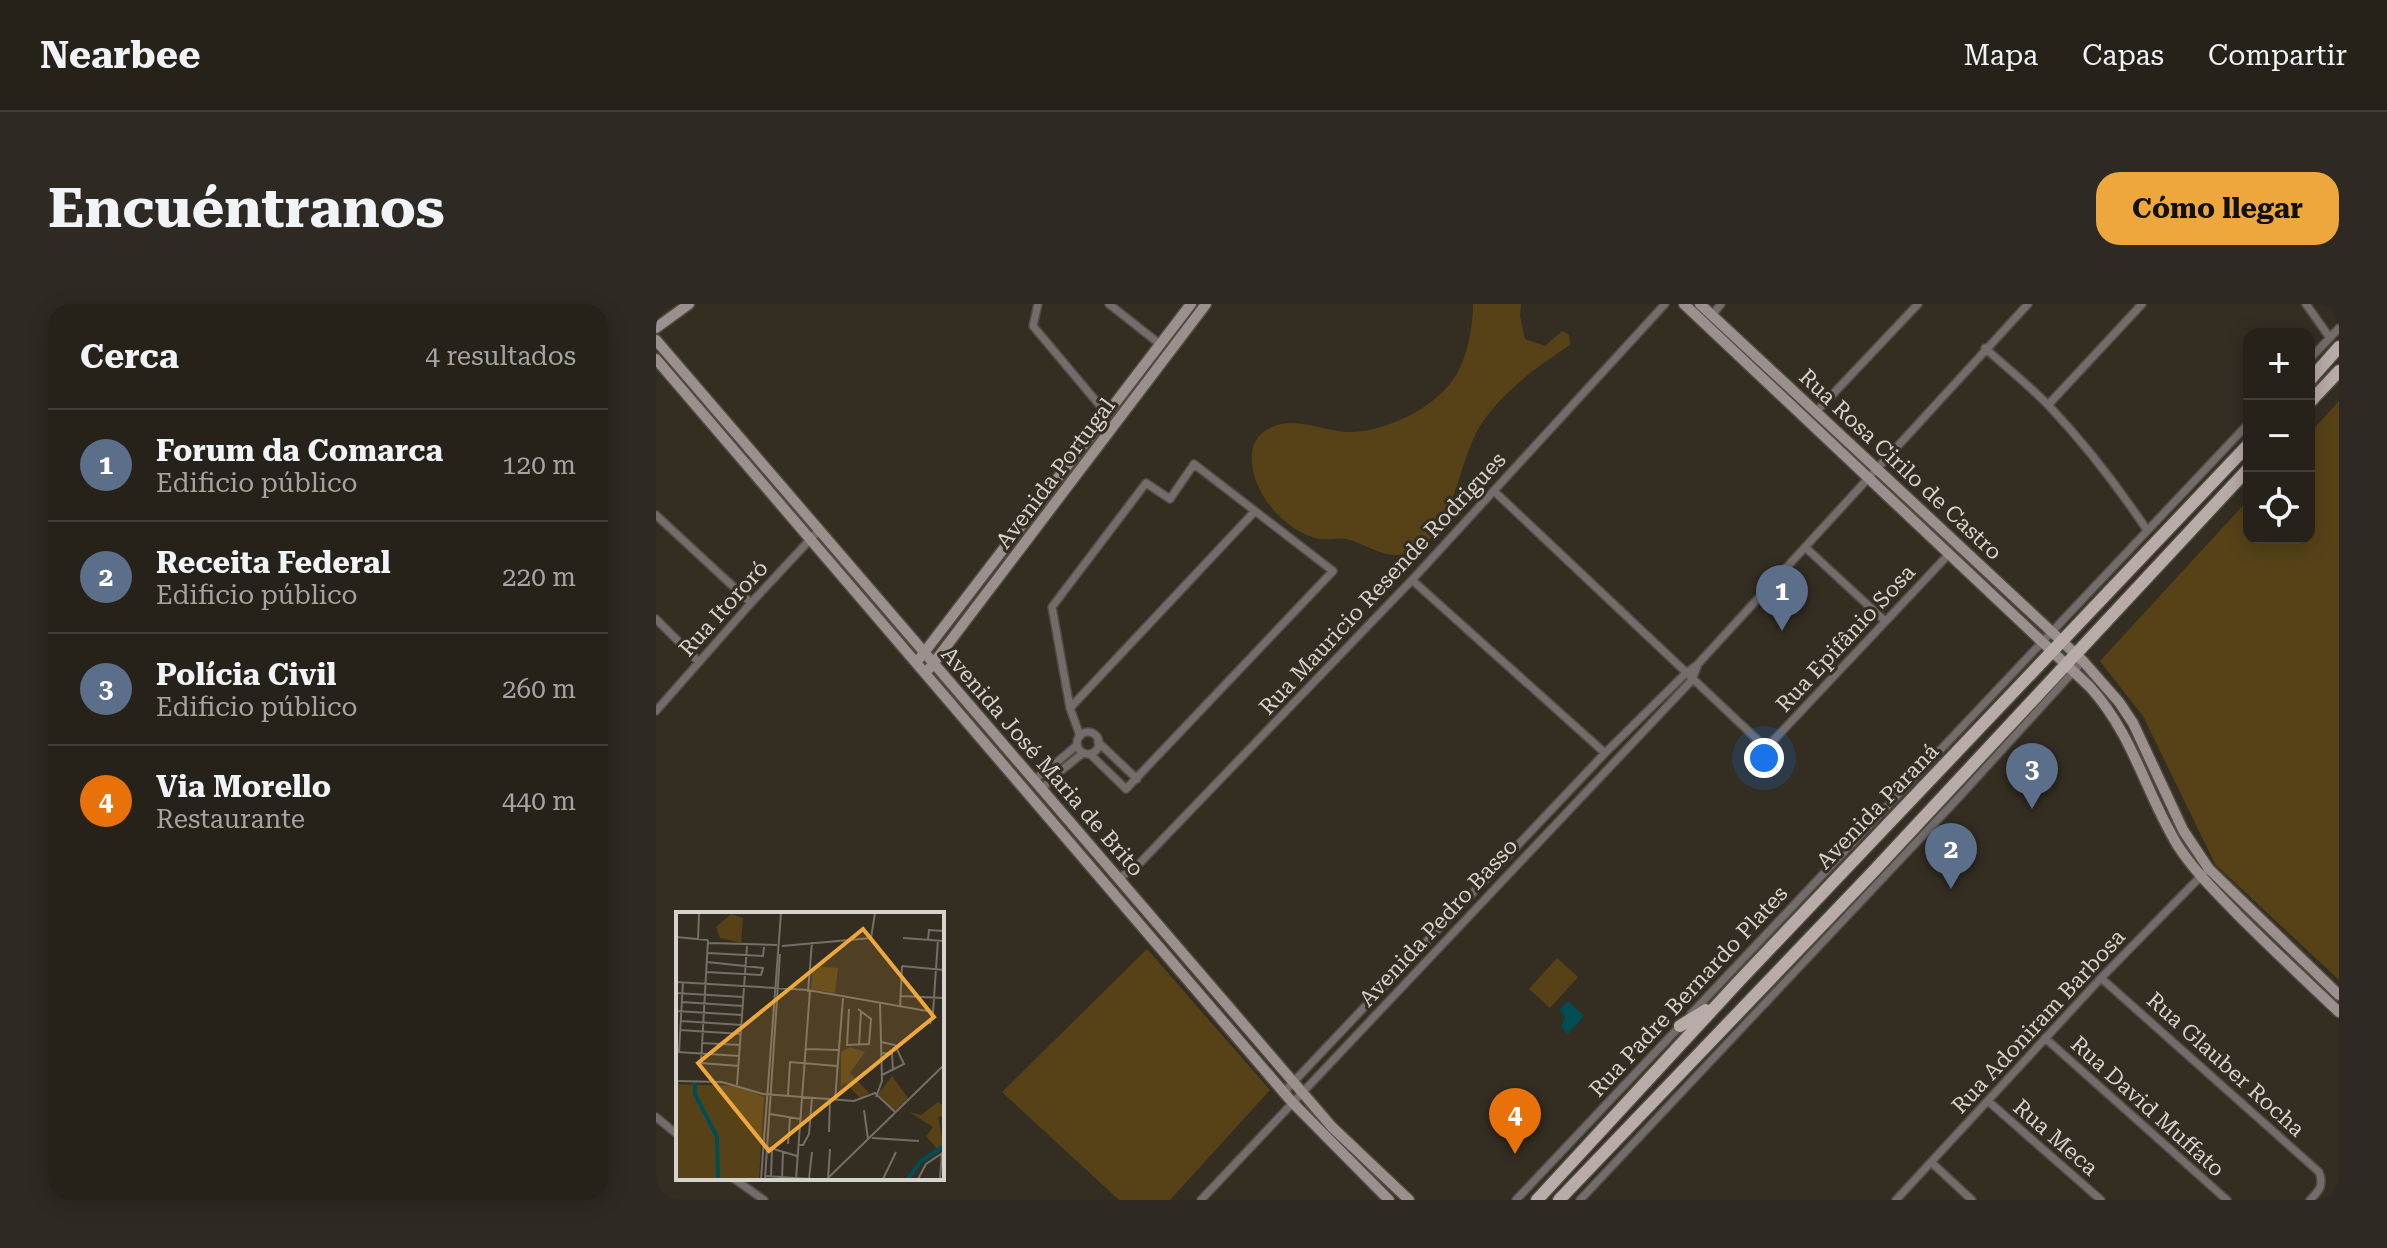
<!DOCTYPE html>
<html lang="es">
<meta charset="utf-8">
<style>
:root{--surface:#26221a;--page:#2e2a23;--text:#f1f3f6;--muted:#a4a4a2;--line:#423f39;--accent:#eea73d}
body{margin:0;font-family:"Roboto Serif",serif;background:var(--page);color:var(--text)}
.controls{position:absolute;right:24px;top:24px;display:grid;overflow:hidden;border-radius:16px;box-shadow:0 4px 20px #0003}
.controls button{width:72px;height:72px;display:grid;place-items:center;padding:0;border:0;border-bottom:2px solid var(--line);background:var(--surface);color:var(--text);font:40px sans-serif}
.you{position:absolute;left:1108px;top:454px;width:28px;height:28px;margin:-20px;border:6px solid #fff;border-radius:50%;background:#1a73e8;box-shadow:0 0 0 12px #1a73e833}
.badge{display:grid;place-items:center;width:52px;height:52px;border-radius:50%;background:var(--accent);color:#fff;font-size:26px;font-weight:700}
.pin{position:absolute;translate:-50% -66px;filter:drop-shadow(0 2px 4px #0008)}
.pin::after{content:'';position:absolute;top:42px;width:28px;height:24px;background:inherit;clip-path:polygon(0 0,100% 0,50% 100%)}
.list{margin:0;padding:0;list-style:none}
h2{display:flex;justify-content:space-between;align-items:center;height:104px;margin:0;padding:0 32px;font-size:34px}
h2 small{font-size:26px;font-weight:400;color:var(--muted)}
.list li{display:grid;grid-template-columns:52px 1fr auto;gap:24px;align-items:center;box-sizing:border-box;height:112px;padding:0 32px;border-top:2px solid var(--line)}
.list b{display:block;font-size:30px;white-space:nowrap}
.list p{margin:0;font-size:26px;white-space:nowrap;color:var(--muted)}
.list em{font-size:26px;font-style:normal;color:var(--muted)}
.icon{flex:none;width:44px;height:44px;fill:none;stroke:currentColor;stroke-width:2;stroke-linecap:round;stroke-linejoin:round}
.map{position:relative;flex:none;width:1683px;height:896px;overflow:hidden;border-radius:24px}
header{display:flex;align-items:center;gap:48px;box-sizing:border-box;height:112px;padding:0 40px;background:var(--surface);border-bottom:2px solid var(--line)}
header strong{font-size:38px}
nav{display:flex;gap:44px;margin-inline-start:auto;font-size:28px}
.intro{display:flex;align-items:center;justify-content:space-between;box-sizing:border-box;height:192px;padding:0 48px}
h1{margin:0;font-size:56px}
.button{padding:20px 36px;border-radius:24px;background:var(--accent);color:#111;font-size:28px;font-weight:700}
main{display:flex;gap:48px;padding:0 48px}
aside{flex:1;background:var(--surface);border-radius:24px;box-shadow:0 4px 20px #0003}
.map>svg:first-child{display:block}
</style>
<header>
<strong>Nearbee</strong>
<nav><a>Mapa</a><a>Capas</a><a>Compartir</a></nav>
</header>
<div class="intro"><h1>Encuéntranos</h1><a class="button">Cómo llegar</a></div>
<main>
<aside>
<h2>Cerca<small>4 resultados</small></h2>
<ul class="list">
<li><span class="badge" style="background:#5c6f8a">1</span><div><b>Forum da Comarca</b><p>Edificio público</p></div><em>120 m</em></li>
<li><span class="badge" style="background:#5c6f8a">2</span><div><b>Receita Federal</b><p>Edificio público</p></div><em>220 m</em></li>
<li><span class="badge" style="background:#5c6f8a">3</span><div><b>Polícia Civil</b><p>Edificio público</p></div><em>260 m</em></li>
<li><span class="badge" style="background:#e8710a">4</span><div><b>Via Morello</b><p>Restaurante</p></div><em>440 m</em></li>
</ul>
</aside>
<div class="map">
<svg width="1683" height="896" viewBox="0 0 1683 896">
<rect width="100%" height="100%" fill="#332d22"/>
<path fill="#574218" d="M 817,0 L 865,0 L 864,12 L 869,35 L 889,42 L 906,27 L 913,31 L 914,41 C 882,62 851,84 828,116 C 800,154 801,233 753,249 C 729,257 712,240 690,235 C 682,234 674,236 665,235 C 647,233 626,217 615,203 C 595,178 580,131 625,120 C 648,115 674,129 697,128 C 732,126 776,105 797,76 C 811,56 817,23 817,0 Z
M 1683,97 L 1683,676 L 1559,560 L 1487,412 L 1444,357 L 1593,195 L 1593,234 L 1653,234 L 1653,130 Z
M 491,645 L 614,786 L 514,896 L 463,896 L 346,788 Z
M 901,654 L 922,673 L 894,704 L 873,685 Z"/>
<path fill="#004e53" d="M 912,697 L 928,712 L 912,730 L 905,723 L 909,713 L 903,706 Z"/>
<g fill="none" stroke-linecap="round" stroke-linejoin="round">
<g stroke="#504b41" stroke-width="10">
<path id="street" d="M 382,0 L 377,22 L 451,110
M 453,0 L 505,41
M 1650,0 L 1674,34
M 1056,11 L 1065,0
M 1329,44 C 1351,64 1374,82 1394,103 C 1430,141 1462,183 1491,226
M 1653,56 L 1683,24
M 1392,101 L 1486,0
M 1159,109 L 1262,0
M 838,187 L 1106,440 L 1115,439 L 1293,250
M 0,211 L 95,299
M 1149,243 L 1229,317
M 756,276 L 949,449
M 0,315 L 43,358
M 414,404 L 599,207
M 0,407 L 95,299 L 162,227
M421 439a11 11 0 1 1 22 0a11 11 0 1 1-22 0Z
M 424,432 L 414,404 L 396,303 L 490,179 L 514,195 L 538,160 L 677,267 L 470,485 L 434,450
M 442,438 L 481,475
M 400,459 L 421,441
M 406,466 L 427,449
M 378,476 L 396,462
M 385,485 L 402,470
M 462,574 L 478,565 L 756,276 L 1009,0
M 1445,674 L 1663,868 C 1668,881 1664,886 1654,896
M 1034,711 L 1593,119
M 1389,734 L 1571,896
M 628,788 L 949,449 L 1030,369 L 1041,361 L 1372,0
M 1332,797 L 1445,896
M 0,813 L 22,831
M 1275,858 L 1316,896
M 77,874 L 108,896
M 545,896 L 1036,376 L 1041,363
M 860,896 L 1026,720
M 924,896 L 1304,492 L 1427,357
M 1240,896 L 1445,674 L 1548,569"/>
</g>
<g stroke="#504b41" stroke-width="13">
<path id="secondary" d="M 1028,0 L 1434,383 C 1478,432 1489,488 1522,542 C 1539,568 1561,589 1582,611 C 1615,644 1649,676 1683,708
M 1044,0 L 1427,357 L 1463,398 L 1477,419 L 1527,526 L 1553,565 L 1683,691
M 0,24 L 33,0
M 0,36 L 676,823 L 753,896
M 0,55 L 636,798 L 733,896
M 264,354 L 535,0
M 273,365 L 550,0"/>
</g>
<g stroke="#504b41" stroke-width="15">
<path id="primary" d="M 1653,77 L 1683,43
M 1653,99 L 1683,67
M 1024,722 L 1050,706
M 881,896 L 1084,676 L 1593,140
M 903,896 L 1215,570 L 1593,164"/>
</g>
<use href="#street" stroke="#736c6b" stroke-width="7"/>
<use href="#secondary" stroke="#9b908d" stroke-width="10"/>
<use href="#primary" stroke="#b9aba7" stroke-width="12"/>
</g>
<g text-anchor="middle" stroke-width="6" stroke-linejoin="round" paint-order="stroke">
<g font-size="22" fill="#d6d2cc" stroke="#332d22">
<text transform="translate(1245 160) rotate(43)" y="8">Rua Rosa Cirilo de Castro</text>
<text transform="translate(399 169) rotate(-53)" y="8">Avenida Portugal</text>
<text transform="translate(726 279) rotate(-47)" y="8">Rua Mauricio Resende Rodrigues</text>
<text transform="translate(67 304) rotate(-48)" y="8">Rua Itororó</text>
<text transform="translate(1189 334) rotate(-47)" y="8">Rua Epifânio Sosa</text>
<text transform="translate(387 457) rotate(49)" y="8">Avenida José Maria de Brito</text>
<text transform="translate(1221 502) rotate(-46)" y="8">Avenida Paraná</text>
<text transform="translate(782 618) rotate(-47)" y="8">Avenida Pedro Basso</text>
<text transform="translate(1032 687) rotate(-47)" y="8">Rua Padre Bernardo Plates</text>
<text transform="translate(1382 717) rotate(-47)" y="8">Rua Adoniram Barbosa</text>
<text transform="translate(1570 760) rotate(42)" y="8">Rua Glauber Rocha</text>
<text transform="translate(1492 802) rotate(42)" y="8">Rua David Muffato</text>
<text transform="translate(1400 833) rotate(41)" y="8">Rua Meca</text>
</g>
</g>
<g transform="translate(20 608)">
<rect width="268" height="268" fill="#332d22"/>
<path d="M 55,2 L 67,6 L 65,31 L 44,26 L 40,15 ZM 137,54 L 162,56 L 159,81 L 135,77 ZM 174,135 L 189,140 L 174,161 L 193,181 L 184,186 L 170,171 L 165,174 L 165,140 ZM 216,164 L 232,186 L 219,199 L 202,182 ZM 0,172 L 61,174 L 88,185 L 83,267 L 0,267 ZM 262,190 L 268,194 L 268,204 L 262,205 L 268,234 L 261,237 L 250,224 L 257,215 L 233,200 L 245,203 Z" fill="#574218"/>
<path fill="none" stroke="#004e53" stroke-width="4" d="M 19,170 L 19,182 L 41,225 L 42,267M 232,267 L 245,249 L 268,234"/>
<path fill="none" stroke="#746f66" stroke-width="2" d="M 0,25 L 32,28M 227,26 L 268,29M 22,28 L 23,1M 32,28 L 25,151 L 63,154M 252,28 L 253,18 L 268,19M 32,31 L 101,33M 106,34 L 195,26 L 199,1M 32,41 L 87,44 L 88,35M 226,54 L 268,58M 30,60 L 85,63 L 87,56 L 31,50M 0,70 L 132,78 L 257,100 L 254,112M 132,80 L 136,30M 0,81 L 67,85M 225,84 L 267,86M 6,90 L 67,94M 224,96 L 226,54M 173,97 L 171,133 L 193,132 L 195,107 L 182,97M 0,99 L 66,103M 257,100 L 262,28M 5,109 L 66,113M 4,118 L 65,122M 205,130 L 219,133 L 228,152 L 206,163M 26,131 L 64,133M 183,133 L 185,100M 129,137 L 162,138M 1,140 L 64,144M 3,140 L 7,70M 205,141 L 216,142 L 217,158M 0,169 L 46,170 L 87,182 L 178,189 L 199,181 L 219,200M 61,173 L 71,34M 112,183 L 114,150 L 161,154M 200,185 L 206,169 L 204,91M 159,188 L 167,86M 188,198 L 192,227M 94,202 L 124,207M 153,220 L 154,188M 196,226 L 243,229M 112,232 L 114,206M 122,233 L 127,233 L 133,222 L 136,185M 91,235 L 121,244M 89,264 L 134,267M 95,264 L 96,236M 85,267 L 105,1M 89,267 L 104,42M 106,267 L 107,240M 120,267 L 134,78M 133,267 L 136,240M 151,267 L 268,153M 152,267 L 154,237M 207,267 L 220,240M 242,267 L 250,252 L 268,240M 264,267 L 266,240"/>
<path fill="#eea73d" fill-opacity="0.15" stroke="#eea73d" stroke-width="4" d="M 187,17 L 258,105 L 93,239 L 22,151 Z"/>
<rect width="268" height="268" fill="none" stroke="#d6d2cc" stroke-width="4"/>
</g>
</svg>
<div class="controls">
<button>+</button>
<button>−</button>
<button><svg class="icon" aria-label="locate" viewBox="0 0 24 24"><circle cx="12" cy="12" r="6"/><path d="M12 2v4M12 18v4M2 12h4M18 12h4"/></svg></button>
</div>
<div class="you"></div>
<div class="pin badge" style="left:1126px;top:327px;background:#5c6f8a">1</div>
<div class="pin badge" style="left:1295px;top:585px;background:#5c6f8a">2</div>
<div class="pin badge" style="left:1376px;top:505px;background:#5c6f8a">3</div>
<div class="pin badge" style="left:859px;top:850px;background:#e8710a">4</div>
</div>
</main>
